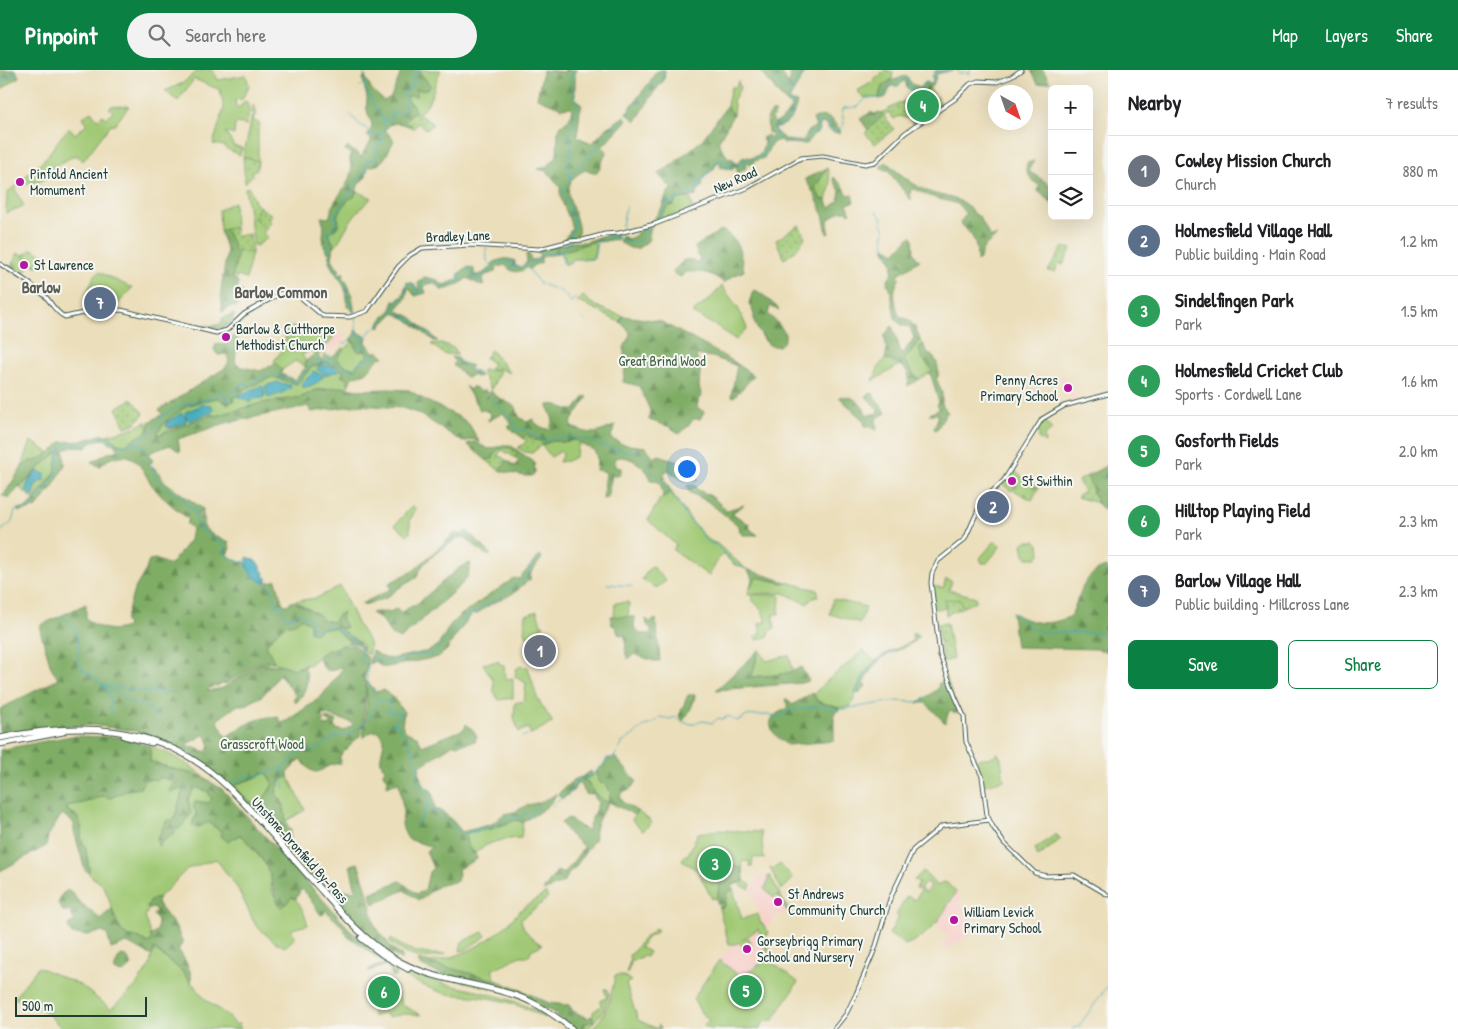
<!DOCTYPE html>
<meta charset="utf-8">
<style>
:root{--surface:#fff;--page:#f2f2f2;--text:#202124;--muted:#757577;--line:#e0e0e0;--accent:#0b8043}
body{margin:0;font-family:"Patrick Hand",sans-serif;background:var(--page);color:var(--text)}
.controls{position:absolute;right:15px;top:15px;display:grid;overflow:hidden;border-radius:8px;box-shadow:0 5px 20px #0002}
.controls button{width:45px;height:45px;display:grid;place-items:center;padding:0;border:0;border-bottom:1px solid var(--line);background:var(--surface);color:var(--text);font:25px sans-serif}
.compass{position:absolute;left:988px;top:15px;width:45px;height:45px;border-radius:50%;background:var(--surface);box-shadow:0 5px 20px #0002;rotate:140deg}
.scale{position:absolute;left:15px;bottom:12px;width:132px;box-sizing:border-box;padding-left:5px;border:2px solid #1f3d34;border-top:0;font-size:14px;line-height:18px;white-space:nowrap;color:#1f3d34;-webkit-text-stroke:4px #f6f6f2;paint-order:stroke}
.you{position:absolute;left:686px;top:398px;width:18px;height:18px;margin:-12px;border:4px solid #fff;border-radius:50%;background:#1a73e8;box-shadow:0 0 0 8px #1a73e833}
.badge{display:grid;place-items:center;width:32px;height:32px;border-radius:50%;background:var(--accent);color:#fff;font-size:16px;font-weight:700}
.pin{position:absolute;translate:-50% -50%;border:2px solid #fff;box-shadow:0 1px 5px #0006}
.list{margin:0;padding:0;list-style:none}
h2{display:flex;justify-content:space-between;align-items:center;height:65px;margin:0;padding:0 20px;font-size:21px}
h2 small{font-size:16px;font-weight:400;color:var(--muted)}
.list li{display:grid;grid-template-columns:32px 1fr auto;gap:15px;align-items:center;box-sizing:border-box;height:70px;padding:0 20px;border-top:1px solid var(--line)}
.list b{display:block;font-size:19px;white-space:nowrap}
.list p{margin:0;font-size:16px;white-space:nowrap;color:var(--muted)}
.list em{font-size:16px;font-style:normal;color:var(--muted)}
.actions{display:flex;gap:10px;padding:15px 20px}
.actions a{flex:1;padding:11px 0;border:1px solid var(--accent);border-radius:8px;text-align:center;font-size:18px;color:var(--accent)}
.actions .main{background:var(--accent);color:#fff}
.icon{flex:none;width:28px;height:28px;fill:none;stroke:currentColor;stroke-width:2;stroke-linecap:round;stroke-linejoin:round}
.map{position:relative;flex:none;width:1108px;height:959px;overflow:hidden}
header{display:flex;align-items:center;gap:30px;box-sizing:border-box;height:70px;padding:0 25px;background:var(--accent);color:#fff}
header strong{font-size:24px}
nav{display:flex;gap:28px;margin-inline-start:auto;font-size:18px}
.search{width:350px;height:45px;background:var(--page);display:flex;align-items:center;gap:12px;box-sizing:border-box;padding:0 18px;border-radius:28px;color:var(--muted);font-size:19px}
main{display:flex}
aside{flex:1;background:var(--surface)}
.map>svg:first-child{display:block}
</style>
<header>
<strong>Pinpoint</strong>
<div class="search"><svg class="icon" aria-label="search" viewBox="0 0 24 24"><circle cx="10" cy="10" r="6"/><path d="M15 15l6 6"/></svg>Search here</div>
<nav><a>Map</a><a>Layers</a><a>Share</a></nav>
</header>
<main>
<div class="map">
<svg width="1108" height="959" viewBox="0 0 1108 959">
<defs>
<pattern id="forest-firs" width="22" height="20" patternUnits="userSpaceOnUse" patternTransform="scale(1.25)"><rect width="22" height="20" fill="#80ad66"/><path d="M5 1l3.5 6h-7zM16 11l3.5 6h-7z" fill="#688e55"/></pattern>
<pattern id="cemetery-stones" width="16" height="16" patternUnits="userSpaceOnUse" patternTransform="scale(1.25)"><rect width="16" height="16" fill="#a1c974"/><path d="M2 7V4a2 2 0 0 1 4 0v3zM10 15v-3a2 2 0 0 1 4 0v3z" fill="#83a460"/></pattern>
<pattern id="garden-dots" width="8" height="8" patternUnits="userSpaceOnUse" patternTransform="scale(1.25)"><rect width="8" height="8" fill="#a1c974"/><path d="M2 2h.1M6 6h.1" fill="none" stroke="#83a460" stroke-width="1.8" stroke-linecap="round"/></pattern>
</defs>
<rect width="100%" height="100%" fill="#f6f6f2"/>
<filter id="ink" filterUnits="userSpaceOnUse"><feTurbulence type="fractalNoise" baseFrequency=".02" numOctaves="2"/><feDisplacementMap in="SourceGraphic" scale="10" xChannelSelector="R" yChannelSelector="G"/><feConvolveMatrix kernelMatrix="1 2 1 2 8 2 1 2 1" color-interpolation-filters="sRGB"/></filter>
<filter id="wash" filterUnits="userSpaceOnUse"><feTurbulence type="fractalNoise" baseFrequency=".0096" numOctaves="4" result="noise"/><feDisplacementMap in="SourceGraphic" scale="20" xChannelSelector="R" yChannelSelector="G"/><feGaussianBlur stdDeviation="1.12" result="paint"/><feColorMatrix in="noise" values="0 0 0 0 0 0 0 0 0 0 0 0 0 0 0 0 0 1.4 0 .05"/><feComposite in="paint" operator="in"/></filter>
<g filter="url(#wash)">
<rect width="100%" height="100%" fill="#ebdeba"/>
<path fill="#f7d0c9" d="M 341,263 L 344,263 L 345,273 L 325,283 L 320,279 L 330,276 L 334,268 Z
M 1065,305 L 1071,316 L 1079,330 L 1072,331 L 1058,307 Z
M 768,805 L 769,806 L 768,812 L 779,826 L 787,842 L 773,849 L 772,852 L 765,858 L 751,818 L 758,809 Z
M 956,822 L 960,828 L 972,859 L 967,868 L 953,875 L 945,881 L 941,875 L 948,868 L 936,854 Z
M 758,859 L 769,888 L 741,907 L 720,891 L 731,875 L 737,874 Z"/>
<path fill="#a1c974" stroke="#608354" fill-rule="evenodd" d="M 199,0 L 213,0 L 218,10 L 246,5 L 249,16 L 242,29 L 235,30 L 236,37 L 240,37 L 244,31 L 247,32 L 249,40 L 247,55 L 237,53 L 235,55 L 234,65 L 225,62 L 233,74 L 233,76 L 242,78 L 240,85 L 225,78 L 225,76 L 213,74 L 224,38 L 220,20 L 194,9 L 178,31 L 165,21 L 183,13 Z
M 418,0 L 441,0 C 433,14 433,36 417,44 L 415,42 L 413,36 L 409,33 L 407,26 L 411,26 L 415,19 L 421,20 L 428,19 L 420,2 Z
M 885,0 L 893,2 L 892,9 C 885,14 881,19 879,28 L 865,28 L 857,21 L 871,13 Z
M 738,11 L 740,18 L 733,31 L 734,34 L 733,45 L 727,36 L 731,17 L 736,17 Z
M 930,19 L 943,35 L 917,53 L 902,32 Z
M 253,35 L 256,42 L 253,50 L 260,54 L 258,60 L 258,91 L 243,87 L 250,57 Z
M 112,36 L 129,36 L 114,56 L 111,54 L 83,91 L 76,85 L 53,97 L 50,100 L 49,107 L 36,113 L 32,111 L 22,117 L 18,116 L 19,112 L 21,112 L 20,111 C 29,102 40,96 47,86 C 55,76 60,66 70,58 L 75,64 L 87,54 L 83,47 L 91,41 L 98,50 L 102,45 L 106,48 L 113,42 L 109,38 Z
M 827,98 C 830,104 829,110 831,114 L 826,130 L 821,129 L 815,118 Z
M 16,115 L 16,121 L 24,136 L 6,143 L 7,123 Z
M 249,117 L 256,134 L 260,137 L 254,147 L 265,160 L 263,163 L 268,168 L 256,176 L 254,175 L 245,118 Z
M 357,121 L 372,128 C 363,136 354,144 348,155 C 343,163 340,171 333,178 L 334,175 L 328,164 L 328,162 L 339,150 L 337,146 L 349,128 L 354,126 Z
M 690,128 L 693,139 L 655,152 L 667,137 L 674,135 L 676,129 Z
M 234,132 L 235,158 L 220,161 L 219,140 Z
M 595,171 L 595,181 L 592,189 L 573,189 L 570,193 L 565,193 L 561,182 Z
M 238,181 L 252,183 L 246,209 L 237,206 L 236,211 L 232,210 Z
M 99,202 L 132,218 L 115,237 L 103,238 L 86,225 L 94,206 Z
M 722,216 L 738,238 L 747,258 L 736,270 L 718,257 L 692,243 L 712,227 Z
M 583,226 C 593,237 610,242 623,246 L 620,252 C 605,246 593,236 577,232 Z
M 286,257 L 326,260 L 328,267 L 332,265 L 333,268 L 329,274 L 317,277 L 302,285 L 306,291 L 306,297 L 295,291 L 282,300 L 274,291 L 285,276 Z
M 920,270 L 924,275 L 922,276 L 926,293 L 933,300 L 920,309 L 915,306 L 904,290 Z
M 352,272 L 355,272 L 355,277 L 366,282 L 369,286 L 354,299 L 343,295 L 337,290 L 339,285 Z
M 442,273 L 455,279 L 457,285 L 444,284 L 431,274 Z
M 885,289 L 901,294 L 873,311 L 879,296 Z
M 319,293 C 338,293 341,297 349,314 L 348,317 L 316,320 L 302,327 L 262,333 L 169,359 L 159,365 L 158,362 C 173,340 193,332 219,328 L 227,334 L 245,319 L 272,307 L 297,314 L 313,296 Z
M 482,300 L 500,301 L 491,320 L 482,303 Z
M 1044,349 L 1052,360 L 1044,366 L 1045,373 L 1038,368 L 1040,364 L 1035,362 Z
M 146,352 L 149,360 C 141,365 130,377 120,374 C 115,372 112,367 107,365 L 130,359 Z
M 575,370 L 579,374 L 575,387 L 567,391 L 559,392 L 563,384 L 561,381 L 551,387 L 542,375 L 553,371 L 562,372 Z
M 31,371 L 50,383 L 35,392 L 32,392 L 31,390 L 22,397 Z
M 59,381 L 55,403 L 33,429 L 20,418 L 43,394 ZM 37,401 L 44,406 L 45,410 C 35,413 36,416 34,424 L 32,425 L 27,422 C 25,413 31,408 37,401 Z
M 671,421 C 678,432 703,472 716,473 L 746,499 L 733,494 L 724,484 L 719,488 L 709,506 L 673,480 L 676,475 L 648,450 L 660,429 Z
M 412,436 L 416,439 L 410,450 L 410,463 L 408,465 L 395,455 Z
M 1026,471 L 1036,471 L 1039,474 L 1040,484 L 1037,488 L 1027,488 L 1024,484 L 1022,474 Z
M 994,472 L 996,472 L 1000,475 L 1000,477 L 987,493 L 982,493 L 980,488 Z
M 651,496 L 654,498 L 666,511 L 656,518 L 642,509 Z
M 757,507 L 782,513 L 786,512 L 818,520 L 818,526 L 811,529 L 807,534 L 784,523 L 748,524 L 750,517 Z
M 946,509 L 952,511 L 949,520 L 976,527 L 976,531 L 963,537 L 960,530 L 945,530 L 945,538 L 935,539 L 933,516 L 943,518 Z
M 340,516 L 358,555 L 368,570 L 370,577 L 368,585 L 363,581 L 362,574 L 346,564 L 339,556 L 344,559 L 345,555 L 338,545 L 333,552 L 322,550 L 319,545 L 295,531 L 317,528 Z
M 752,525 L 780,525 L 779,544 L 773,544 L 775,558 L 769,561 L 769,566 L 756,570 L 755,566 L 761,564 L 759,553 L 766,552 L 762,540 L 752,530 Z
M 833,529 L 866,537 L 860,553 L 830,544 Z
M 628,532 L 629,534 L 628,548 L 614,547 L 615,533 Z
M 537,541 L 541,554 L 544,556 L 540,557 L 542,571 L 535,577 L 524,562 L 526,545 Z
M 301,548 L 310,553 L 310,562 L 317,563 L 319,559 L 334,558 L 350,572 L 322,583 L 309,595 L 306,594 L 294,599 L 274,592 L 266,575 C 268,572 283,556 286,554 C 290,551 296,550 301,548 Z
M 759,579 L 766,591 L 789,585 L 793,601 C 782,606 765,605 752,607 Z
M 863,580 L 875,591 L 863,606 L 851,636 L 839,638 L 817,631 L 814,624 C 828,607 848,596 863,580 Z
M 499,591 L 499,594 L 504,595 L 505,609 L 513,608 L 513,628 L 499,630 L 494,622 L 493,610 L 483,594 Z
M 520,596 L 528,597 L 537,628 L 552,651 L 552,653 L 531,664 L 528,658 L 519,662 L 514,648 L 515,633 L 524,631 L 526,613 L 515,607 L 516,599 Z
M 150,676 C 173,684 190,695 208,710 L 201,706 L 150,692 Z
M 998,683 L 1001,689 L 1004,710 L 985,715 L 976,690 L 982,688 L 989,688 Z
M 597,702 L 607,715 L 611,723 L 608,732 C 599,730 590,719 587,711 L 581,710 L 592,706 Z
M 263,703 L 268,704 L 273,713 C 269,723 262,728 260,739 L 241,725 L 234,716 C 244,710 253,711 263,703 Z
M 288,706 L 305,740 L 286,751 L 284,735 L 276,724 L 277,713 Z
M 159,707 L 176,712 L 184,719 L 174,751 L 167,751 L 157,769 L 158,775 C 172,766 194,748 188,729 L 195,717 L 208,722 L 212,730 L 208,733 L 203,733 L 193,751 L 197,758 L 208,752 L 232,770 L 239,765 L 243,767 L 266,795 L 271,808 L 272,823 L 282,837 L 292,827 C 301,831 305,846 308,855 L 292,859 L 292,862 L 296,867 L 285,877 L 275,872 L 256,856 L 238,819 L 216,789 L 187,799 L 165,822 L 159,827 L 154,828 L 147,836 L 149,839 L 145,846 L 152,870 L 147,873 L 138,867 L 130,868 C 111,855 114,834 103,816 C 99,811 92,808 88,803 L 90,800 L 85,784 L 86,780 L 81,770 L 82,758 L 76,745 L 67,740 L 67,736 L 83,733 L 104,726 L 110,728 L 128,720 L 140,718 L 144,709 Z
M 637,741 L 652,752 L 643,761 L 632,750 Z
M 516,750 L 523,752 L 521,768 C 504,769 488,771 475,783 L 468,777 L 467,769 L 465,766 L 469,762 L 491,759 Z
M 717,760 L 761,762 L 764,789 L 753,787 L 752,797 L 750,797 L 749,791 L 742,792 L 744,811 L 751,815 L 749,819 L 740,815 L 739,813 L 741,812 L 732,816 L 742,849 L 758,844 L 761,854 L 763,854 L 769,864 L 764,867 L 766,871 L 765,874 L 769,875 L 768,884 L 758,859 L 742,870 L 749,868 L 752,876 L 743,879 L 740,872 L 735,874 L 729,874 L 719,838 L 723,838 L 726,823 L 712,829 L 698,801 L 682,790 L 685,785 L 688,785 L 698,763 Z
M 780,794 L 794,808 L 782,820 L 776,810 L 770,797 L 773,799 Z
M 923,801 L 937,816 L 943,812 L 947,813 L 956,822 C 942,845 932,865 905,875 L 889,864 L 899,846 L 896,845 L 907,826 L 915,830 L 921,820 L 926,823 L 931,816 L 925,812 L 920,820 L 916,818 L 919,812 L 914,810 Z
M 768,806 L 770,806 L 788,839 L 787,842 L 778,825 L 774,828 L 764,819 L 768,812 Z
M 546,823 L 548,828 L 521,849 C 523,862 532,868 542,875 L 531,880 L 529,886 L 520,886 L 492,900 L 496,910 L 435,896 L 427,892 C 458,890 495,870 515,846 C 522,837 536,830 546,823 Z
M 656,858 L 658,861 L 648,867 L 640,877 L 649,882 L 646,887 L 644,886 L 632,891 L 627,903 L 626,903 L 630,891 L 629,885 L 632,884 L 641,871 Z
M 483,862 L 486,866 L 465,880 L 460,881 L 462,872 Z
M 391,869 C 411,882 421,885 445,884 C 423,892 406,887 389,871 Z
M 153,879 L 182,901 L 205,929 L 230,948 L 236,955 L 238,953 L 241,959 L 62,959 C 44,938 40,937 14,928 L 38,897 L 80,915 L 111,939 L 135,917 L 150,895 Z
M 769,888 L 770,891 L 798,912 L 773,950 L 764,952 L 759,959 L 708,959 L 704,956 L 709,950 L 702,944 L 693,929 L 719,890 L 741,907 Z
M 402,898 C 410,902 418,907 427,909 C 468,921 509,924 546,946 L 544,948 C 524,936 504,930 481,927 C 469,925 455,926 443,923 C 427,918 414,911 400,904 Z
M 619,905 L 626,907 L 631,911 L 626,914 L 638,950 L 657,959 L 659,955 L 661,959 L 592,959 C 606,947 612,924 615,906 Z
M 390,911 L 395,915 L 402,935 L 421,945 L 404,944 L 388,947 L 384,943 L 373,947 L 369,914 Z
M 604,919 L 607,919 L 609,924 L 603,941 L 588,959 L 583,959 L 586,953 L 593,951 L 593,942 L 601,936 L 600,931 L 607,927 Z"/>
<path fill="url(#forest-firs)" stroke="#50754d" fill-rule="evenodd" d="M 0,0 L 16,0 L 19,7 L 0,21 Z
M 399,0 L 418,0 L 431,16 C 427,21 421,20 415,19 L 417,26 L 407,26 L 409,33 L 413,35 L 415,42 L 411,44 L 412,55 L 411,57 C 401,53 392,50 385,60 L 394,70 C 390,78 385,91 377,95 C 374,96 371,96 368,97 L 366,107 L 359,113 L 354,127 L 349,129 L 337,145 C 341,154 338,160 328,162 L 334,175 L 332,189 L 340,201 L 335,203 L 329,192 L 330,185 L 324,176 L 323,166 L 324,156 L 321,147 L 329,148 C 331,144 331,137 334,133 C 339,125 349,113 351,103 C 353,96 348,94 351,84 L 345,80 L 348,77 L 362,87 L 364,81 L 371,72 L 371,68 L 367,66 C 377,53 369,52 367,40 C 366,36 367,32 367,28 C 366,21 363,15 363,8 L 365,6 L 371,19 L 384,31 L 391,27 L 400,5 Z
M 543,0 L 564,2 L 565,0 L 576,0 L 575,6 L 575,27 L 582,36 L 580,41 L 577,67 L 592,73 L 607,58 L 623,47 L 626,48 L 626,51 L 602,77 L 607,81 L 597,103 L 585,100 C 557,114 572,131 577,152 C 579,157 578,163 578,168 L 563,170 L 572,159 C 569,144 559,131 560,117 L 547,101 L 538,99 L 547,97 L 557,86 L 558,62 L 561,55 C 569,52 570,47 572,39 L 571,37 L 562,38 L 537,28 Z
M 661,0 L 665,0 L 664,10 L 654,22 L 636,51 L 626,43 L 649,13 L 656,2 Z
M 757,0 L 778,0 L 779,3 L 782,3 L 788,15 L 791,8 L 789,3 L 791,2 L 796,4 L 797,0 L 806,1 L 790,28 L 789,31 L 797,33 C 793,47 790,54 774,59 C 782,70 790,72 803,71 L 809,60 L 816,57 L 813,49 C 827,42 835,51 841,62 C 836,64 829,62 827,57 L 828,55 L 821,53 L 818,62 L 813,65 L 806,74 L 783,73 L 780,70 C 770,71 769,80 764,88 L 754,91 L 752,95 L 745,91 L 746,98 L 740,102 L 737,102 L 737,97 L 734,96 L 732,100 L 720,97 L 721,92 L 718,92 L 713,100 L 706,105 L 702,111 L 703,115 L 697,122 L 696,126 L 676,130 L 674,135 L 669,136 L 655,152 L 651,153 L 663,136 L 665,128 L 671,118 L 658,104 L 669,97 L 701,71 L 727,36 L 733,45 L 718,72 L 728,88 L 733,89 L 737,94 L 744,86 L 751,88 L 761,84 L 764,73 L 762,68 L 768,65 L 769,68 L 772,65 L 768,62 L 767,48 L 773,41 L 776,43 L 771,49 L 775,53 C 784,50 787,44 792,36 C 777,28 771,9 757,0 Z
M 945,0 L 954,0 L 937,4 C 933,20 928,20 913,26 L 912,22 L 907,18 L 905,10 L 898,16 L 891,16 L 886,27 L 879,29 C 880,8 893,13 906,5 L 911,13 L 919,18 L 926,12 L 930,14 L 933,13 L 932,7 L 935,1 Z
M 1031,0 L 1043,0 L 1050,12 L 1038,14 Z
M 871,42 L 874,44 L 880,42 L 884,46 L 868,60 L 860,49 Z
M 1034,91 L 1029,99 L 1030,102 L 1052,116 L 1052,134 L 1037,120 L 1040,116 C 1032,111 1024,102 1027,93 Z
M 886,92 C 899,103 915,117 932,123 C 942,126 952,127 962,132 C 969,136 973,144 980,147 L 990,167 L 997,166 C 988,173 981,177 980,189 L 977,191 C 977,170 974,167 960,153 L 966,144 L 958,134 L 929,126 L 915,119 L 910,120 L 911,130 L 889,102 L 880,97 Z
M 827,98 L 815,118 L 821,129 L 826,130 L 830,138 L 838,132 L 840,121 L 833,109 L 834,107 L 843,116 L 848,125 L 852,124 L 854,132 L 847,134 L 851,143 L 849,144 L 847,141 L 841,141 L 828,150 L 829,163 L 827,164 C 823,139 818,130 805,109 Z
M 651,157 L 648,171 L 637,179 L 630,178 L 619,172 L 621,165 L 628,169 L 635,166 L 639,160 Z
M 226,159 L 230,169 L 233,172 L 234,180 L 238,181 L 232,209 L 238,212 L 237,221 L 243,221 L 236,237 L 231,236 L 222,242 L 221,220 L 227,181 L 220,161 Z
M 721,160 C 740,169 740,183 744,201 L 731,207 L 724,213 C 712,202 700,201 685,202 L 681,207 L 674,204 L 673,201 L 684,190 L 692,190 L 697,193 L 700,191 L 695,177 Z
M 617,164 L 617,170 C 610,168 603,174 595,171 L 552,185 L 546,185 L 541,188 L 541,193 L 534,195 L 529,199 L 528,197 C 518,204 512,203 505,195 L 497,197 L 495,202 L 486,205 L 483,208 L 484,214 L 482,216 L 467,208 C 461,214 450,219 441,220 L 434,213 L 427,214 L 424,217 L 426,223 L 415,226 L 408,217 L 406,228 L 396,240 L 411,247 L 438,271 L 434,271 L 407,249 L 394,243 L 380,257 L 378,255 L 384,246 L 390,242 L 394,231 L 402,227 L 407,212 L 413,213 L 417,219 L 419,220 L 418,213 L 424,207 L 438,210 L 439,213 L 445,215 L 458,209 L 459,203 L 468,197 L 474,199 L 474,204 L 476,205 L 482,204 L 492,197 L 492,194 C 498,189 508,187 515,191 L 515,196 L 521,197 L 527,192 L 526,184 L 529,184 L 531,190 L 538,189 L 540,185 L 537,181 L 571,172 L 585,172 L 601,166 Z
M 911,166 L 913,167 L 914,183 L 917,189 L 920,190 L 897,205 L 900,208 C 891,220 895,232 899,246 C 913,250 916,257 920,270 L 904,290 L 915,306 L 920,309 L 907,316 C 915,301 897,292 885,289 C 888,281 886,274 884,266 L 892,256 L 902,285 L 914,268 L 910,257 L 901,255 L 895,248 L 890,217 L 887,214 L 889,207 L 892,204 L 893,193 L 884,178 L 887,178 L 895,183 Z
M 344,203 L 343,208 C 349,211 355,235 354,243 L 350,237 L 347,237 C 348,224 344,213 336,204 Z
M 755,220 L 762,224 L 779,239 L 778,240 L 770,236 L 768,244 C 778,254 794,265 779,276 L 771,276 L 766,272 L 758,260 L 754,252 L 754,244 L 749,233 L 753,221 Z
M 234,244 C 232,261 217,259 203,257 L 203,256 L 218,255 L 222,252 L 222,248 Z
M 623,246 L 660,251 L 733,291 L 754,306 L 734,327 L 731,326 L 737,296 L 713,287 L 696,285 L 700,301 L 699,317 L 702,327 L 699,327 L 697,337 L 704,342 L 700,349 L 693,349 L 690,354 L 680,364 L 670,357 L 649,350 L 650,340 L 639,316 L 623,312 C 626,299 624,293 624,280 C 624,274 630,269 630,262 L 620,252 Z
M 244,247 L 246,248 L 237,258 L 240,261 L 238,262 L 235,292 C 240,299 252,298 260,301 L 276,293 L 282,300 L 281,304 L 295,310 L 306,297 L 305,292 L 319,280 L 324,283 L 321,283 L 318,285 L 321,290 L 324,289 L 323,286 L 325,284 L 330,288 L 334,286 L 343,278 L 345,279 L 339,285 L 337,290 L 343,295 L 354,299 L 361,290 L 368,286 L 366,281 L 359,282 L 355,277 L 355,272 L 352,272 L 350,269 L 355,265 L 355,260 L 367,267 L 366,272 L 373,282 L 379,282 L 384,287 L 379,288 L 366,303 L 352,307 L 349,314 L 345,307 L 342,307 L 341,305 L 344,304 L 342,300 L 340,300 L 336,295 L 329,295 L 328,293 C 309,295 309,300 297,314 L 272,307 L 245,319 L 233,328 L 234,331 L 227,334 L 219,328 L 216,328 L 187,335 L 166,351 L 158,362 L 159,365 L 212,344 L 216,346 L 262,333 L 302,327 L 316,320 L 341,317 L 358,320 L 389,319 L 409,320 L 425,330 L 461,348 L 469,354 L 480,373 L 473,369 L 463,372 L 418,343 L 402,338 L 359,335 L 311,342 L 308,336 L 226,353 L 178,369 L 180,382 L 170,375 L 149,383 L 153,391 L 148,396 L 156,399 L 165,412 L 203,439 L 203,442 L 199,441 L 198,444 L 201,450 L 202,448 L 200,444 L 203,444 L 205,452 L 203,454 C 206,464 220,468 229,473 L 230,479 L 227,485 L 239,492 L 247,493 L 246,498 C 256,507 261,516 276,510 L 283,534 L 287,535 L 293,531 L 319,545 L 322,550 L 333,552 L 338,545 L 343,542 L 341,548 L 346,558 L 339,557 C 347,567 360,568 363,581 L 356,573 L 348,573 L 350,572 L 334,558 L 320,559 L 317,563 L 310,562 L 310,553 L 301,548 L 295,553 L 284,555 C 279,562 270,567 266,575 L 274,592 L 259,593 L 227,613 L 209,618 L 207,621 L 223,618 L 260,594 L 283,595 L 294,599 L 299,597 L 300,599 L 300,597 L 306,594 L 304,598 C 311,608 305,624 296,633 L 293,629 L 296,626 L 279,604 L 271,616 L 262,626 L 246,635 L 238,635 L 217,650 L 226,667 C 243,656 257,646 278,647 L 281,653 L 287,651 L 321,627 L 343,598 L 340,597 C 327,605 323,599 318,587 C 327,578 342,575 355,575 L 368,588 L 364,610 L 366,620 L 363,653 L 360,666 L 340,686 L 340,694 C 320,692 320,716 301,689 L 288,702 L 288,706 L 278,713 L 279,716 L 276,719 L 277,723 L 276,724 C 288,734 281,749 291,760 L 289,772 L 328,819 L 356,821 L 350,795 L 358,793 L 366,817 L 375,856 L 391,877 L 402,886 L 402,890 L 380,877 L 364,863 L 230,717 L 215,702 L 188,682 L 179,680 L 168,673 L 136,661 L 92,655 L 52,657 L 0,665 L 0,639 L 58,609 L 51,597 L 40,560 L 41,555 L 86,534 L 86,548 C 96,558 112,563 126,557 L 127,555 L 125,551 L 134,520 L 146,500 L 149,490 L 155,489 L 170,495 L 190,470 L 192,459 L 186,453 L 189,450 C 176,438 162,429 152,415 C 146,407 140,391 130,387 C 123,384 110,387 105,392 L 99,392 L 100,394 L 103,393 L 100,397 L 92,392 L 108,383 L 119,380 L 113,373 L 109,373 L 105,369 L 93,371 L 86,378 L 76,376 L 64,380 L 65,395 L 52,418 L 36,438 L 19,442 L 17,439 L 25,439 L 29,436 L 48,413 L 55,403 L 58,382 L 43,394 L 9,428 L 2,425 L 5,423 L 22,397 L 31,390 L 32,392 L 48,385 L 61,372 L 81,371 L 100,365 L 107,365 L 110,366 L 118,374 L 126,374 L 149,360 L 149,352 L 163,344 L 159,340 L 225,298 C 229,293 230,290 226,284 L 218,285 L 214,280 L 216,274 L 226,275 L 237,262 L 234,259 L 235,255 ZM 322,644 L 351,652 L 353,655 L 344,661 L 336,659 L 335,655 L 337,651 L 325,648 L 325,650 L 331,652 L 331,655 L 324,656 ZM 203,665 L 206,665 L 210,676 L 207,682 L 186,675 ZM 263,703 L 268,704 L 273,713 C 270,723 261,728 259,738 L 242,725 L 234,716 C 244,709 253,711 263,703 Z
M 924,275 C 926,288 940,282 938,307 L 936,308 L 942,323 L 942,334 L 948,343 L 946,343 L 938,358 L 935,360 L 934,358 L 938,348 L 938,344 L 929,344 L 940,339 L 937,335 L 939,333 L 931,305 L 929,304 L 932,300 L 921,287 L 919,277 Z
M 451,287 L 458,288 L 459,292 L 472,296 L 470,297 L 470,300 L 476,301 L 481,306 L 477,307 L 472,305 L 467,308 L 453,295 L 455,292 Z
M 465,316 L 470,320 L 472,317 L 475,317 L 481,322 L 484,320 L 487,322 L 487,329 L 491,320 L 494,325 L 516,337 L 519,347 L 527,352 L 533,349 C 536,355 543,359 550,359 L 553,350 L 548,337 L 548,335 C 559,332 565,341 575,340 L 585,326 L 588,327 L 572,350 L 571,357 C 594,365 593,365 616,355 L 611,366 L 613,371 L 616,370 L 621,374 L 646,377 L 654,388 L 659,385 L 677,391 L 686,399 L 692,401 L 696,404 L 698,411 C 685,414 679,408 668,400 L 663,405 L 665,407 L 665,411 L 671,421 L 662,429 L 663,423 L 660,413 L 654,410 L 653,412 C 648,408 650,406 647,402 C 640,393 626,384 615,388 L 615,397 L 621,398 L 621,404 L 617,406 L 612,405 L 607,428 L 603,429 L 606,402 L 596,400 C 600,374 589,381 575,370 L 562,372 L 553,371 L 543,374 C 539,369 534,370 527,364 L 523,368 L 509,358 L 508,357 L 512,354 L 503,343 L 488,351 L 488,350 L 491,346 L 490,343 L 484,340 L 480,340 Z
M 872,323 L 886,343 L 876,348 L 877,360 L 864,355 L 865,352 L 839,327 C 846,325 856,328 861,335 C 864,338 864,342 868,345 L 877,343 L 878,340 L 866,326 Z
M 474,372 L 489,379 L 504,375 L 510,375 L 534,392 L 535,402 L 532,406 L 525,406 L 500,401 L 501,397 L 505,395 L 506,390 L 515,396 L 519,390 L 514,387 L 517,385 L 503,378 L 494,384 L 493,389 L 486,390 L 467,374 Z
M 1108,395 L 1108,443 L 1097,433 L 1087,406 Z
M 687,415 L 695,415 L 698,420 L 711,426 L 727,440 L 744,435 L 732,443 L 747,453 L 751,454 L 749,456 L 751,460 L 758,465 L 743,465 L 740,462 L 739,456 L 707,431 L 689,422 Z
M 467,461 L 491,484 L 489,486 L 483,483 L 465,467 L 458,468 L 438,481 L 423,495 L 416,508 L 407,512 L 386,528 L 364,535 L 361,534 L 391,519 L 389,513 L 413,501 L 454,464 L 462,464 Z
M 540,485 L 542,488 L 531,503 L 530,510 C 523,513 521,518 515,522 C 503,530 488,533 478,544 L 472,544 L 452,571 L 447,580 L 438,587 L 387,597 L 382,597 L 375,591 L 369,594 L 372,581 L 385,588 L 391,589 L 429,581 L 439,574 L 451,554 L 458,547 L 514,508 L 519,509 Z
M 469,493 L 471,494 L 467,507 L 461,515 L 400,569 L 391,565 L 383,551 L 371,543 C 380,540 385,545 396,539 L 401,542 L 418,533 L 459,498 Z
M 1108,497 L 1108,582 L 1097,579 L 1016,577 L 1012,542 C 1032,555 1050,556 1071,546 C 1079,528 1084,500 1108,497 Z
M 746,499 L 786,512 L 782,513 L 757,507 L 750,517 C 753,509 752,505 746,499 Z
M 611,546 L 635,547 L 634,558 L 641,564 L 649,564 L 651,562 L 651,559 L 647,555 L 646,549 L 650,552 L 656,549 L 660,591 L 654,591 L 634,584 L 628,589 L 626,584 L 625,566 L 618,564 L 616,557 L 612,555 L 611,551 Z
M 915,563 L 919,566 C 907,580 899,578 885,586 C 875,592 868,604 863,614 L 866,616 L 858,624 L 855,622 C 862,610 868,595 881,587 C 891,580 903,577 913,570 L 912,564 Z
M 758,581 L 752,607 C 769,605 786,606 801,597 L 809,611 L 801,613 L 716,620 Z
M 946,606 L 955,633 L 962,644 L 949,641 L 945,653 L 926,633 L 918,633 L 939,618 L 938,614 L 942,612 L 942,609 Z
M 366,610 L 376,622 L 383,620 L 392,626 L 404,642 C 402,656 399,661 417,666 L 422,676 L 462,660 L 465,658 L 466,654 L 473,660 L 477,666 L 475,671 L 456,675 L 454,674 L 420,696 C 418,708 422,716 432,721 L 435,739 C 445,741 456,754 462,762 L 492,754 L 504,744 L 514,742 L 528,735 L 541,732 L 553,726 L 556,723 C 554,736 533,745 523,752 L 516,750 L 491,759 L 469,762 L 465,766 L 468,777 L 475,783 L 477,789 L 458,799 L 459,804 L 457,811 L 438,816 L 419,830 L 404,820 L 374,834 L 370,823 L 400,811 L 417,824 L 425,820 L 429,802 L 433,798 L 426,781 L 432,777 L 408,769 C 398,751 404,754 403,738 C 402,730 400,721 399,713 L 387,716 L 388,708 L 384,706 L 383,702 L 385,699 C 376,692 384,679 384,669 L 379,662 C 371,660 368,664 363,668 L 367,630 Z
M 812,623 L 817,631 L 839,638 L 839,640 L 834,643 L 834,671 L 787,675 C 779,669 764,657 774,646 C 777,643 784,640 788,637 L 785,629 L 787,629 L 792,635 Z
M 688,625 L 695,625 C 694,635 688,644 683,651 L 679,646 Z
M 71,666 L 120,667 L 150,676 L 150,692 L 156,692 L 164,697 L 201,706 L 222,719 L 354,864 L 377,884 L 398,897 L 396,907 L 392,907 L 390,898 L 387,895 L 368,901 L 371,898 L 388,893 L 376,887 L 356,871 L 348,867 L 343,857 L 325,840 L 324,844 L 321,845 L 303,819 L 300,821 L 296,829 L 292,827 L 282,838 C 272,825 275,822 271,808 C 267,792 254,779 243,767 L 239,765 L 228,772 L 221,766 L 222,762 L 208,752 L 197,758 L 192,756 L 193,751 L 197,746 L 193,736 L 196,731 L 208,733 L 212,729 L 208,722 L 195,717 L 188,729 L 191,743 L 183,755 L 158,776 L 157,769 L 167,750 L 174,750 L 183,719 L 169,722 L 171,716 L 175,711 L 159,707 L 159,710 L 145,709 L 140,718 L 128,720 L 110,728 L 104,726 L 83,733 L 67,736 L 67,740 C 87,751 77,757 83,774 L 85,775 C 86,781 90,798 88,803 L 85,800 L 74,761 L 74,753 L 62,744 L 48,766 L 46,776 L 0,801 L 0,680 Z
M 615,687 L 637,712 L 628,721 L 624,721 L 620,726 L 622,732 L 637,741 L 634,746 L 631,743 L 609,732 C 603,741 592,757 595,768 L 574,799 C 568,802 569,804 566,809 C 561,815 550,818 543,821 L 557,801 L 564,804 L 584,777 L 569,764 L 561,753 L 568,748 L 587,761 L 598,733 L 593,723 L 587,725 L 578,712 L 573,721 L 563,728 L 558,725 L 559,723 L 573,710 L 584,706 L 591,701 L 592,706 L 582,710 L 587,711 C 590,719 599,730 608,732 L 611,723 L 605,712 L 601,714 L 598,709 L 597,702 L 600,697 L 602,698 L 608,689 L 613,689 Z
M 734,796 L 743,799 L 744,812 L 738,812 L 732,815 L 733,819 L 727,823 L 725,836 L 719,838 L 716,828 L 718,826 C 717,817 722,809 720,801 Z
M 68,820 L 72,822 L 77,830 L 100,849 L 112,839 C 116,850 119,866 132,867 C 139,868 142,868 147,873 L 152,870 L 150,866 L 157,861 L 158,851 L 153,845 L 156,841 L 154,838 L 149,839 L 147,836 L 151,830 L 159,827 L 157,833 L 176,857 L 183,873 L 178,879 C 184,889 193,901 191,913 L 182,901 L 154,879 L 152,886 L 127,873 L 111,879 L 107,864 L 101,862 L 86,865 L 72,864 L 68,857 L 69,854 L 75,851 L 69,840 L 66,842 L 62,840 L 58,834 L 62,824 Z
M 122,885 L 126,886 L 132,895 L 123,903 L 118,902 L 114,899 L 119,887 Z
M 418,890 L 496,910 L 508,915 L 507,922 L 446,907 L 420,895 Z
M 510,915 L 549,933 L 569,935 L 573,941 L 587,948 L 592,946 L 593,951 L 586,953 L 583,959 L 575,959 L 551,941 L 508,922 Z"/>
<path fill="url(#cemetery-stones)" stroke="#608354" d="M 32,179 L 45,186 L 37,197 L 31,193 L 21,207 L 10,198 L 18,183 L 23,185 Z
M 1014,400 L 1025,410 L 1039,417 L 1032,430 L 1013,420 L 1011,421 L 1002,414 Z"/>
<path fill="url(#garden-dots)" stroke="#608354" d="M 902,32 L 917,53 L 914,55 L 909,49 L 899,46 L 894,49 L 888,42 L 884,46 L 894,59 L 875,74 L 865,63 L 883,46 L 881,43 Z
M 415,42 L 433,54 L 427,60 L 418,53 L 413,59 L 411,57 L 412,55 L 405,52 L 411,43 Z
M 243,87 L 258,91 L 257,99 L 252,102 L 253,105 L 245,113 Z
M 260,137 L 272,145 L 268,149 L 271,152 L 265,160 L 254,147 Z
M 799,155 L 805,167 C 800,176 793,184 784,189 L 776,170 Z
M 235,158 L 236,166 L 250,164 L 252,183 L 234,180 L 233,172 L 230,169 L 226,159 Z
M 1063,177 L 1071,179 L 1063,195 L 1058,193 L 1055,202 L 1048,201 Z
M 491,280 L 510,303 L 500,299 L 489,299 L 493,294 L 485,288 Z
M 132,329 L 144,343 C 139,350 135,356 125,357 L 116,338 Z
M 527,364 L 533,370 L 540,371 L 543,374 L 532,383 L 525,382 L 518,378 L 527,371 L 523,368 Z
M 503,378 L 510,378 L 517,383 L 517,385 L 514,387 L 502,380 L 498,385 L 506,390 L 505,395 L 501,397 L 500,401 L 486,390 L 493,389 L 496,381 Z
M 1087,406 L 1097,433 L 1077,427 L 1084,421 L 1078,411 Z
M 945,529 L 960,530 L 963,537 L 946,545 Z
M 947,553 L 953,589 L 943,592 L 937,554 Z
M 1056,764 L 1061,769 L 1038,787 L 1035,779 Z"/>
<path fill="#3ca9bc" stroke="#2e7378" d="M 319,295 L 335,297 L 339,301 L 325,305 L 317,299 Z
M 314,301 L 324,306 C 320,312 309,318 302,317 L 302,313 Z
M 277,312 L 290,315 L 291,318 L 282,323 L 268,328 L 265,316 Z
M 261,316 L 263,317 L 265,324 L 264,328 L 254,329 L 249,333 L 245,329 L 239,328 L 239,325 Z
M 204,334 L 211,335 L 214,339 L 212,342 L 189,351 L 187,349 L 185,342 Z
M 181,343 L 185,346 L 186,352 L 170,358 L 166,356 L 167,352 Z
M 37,401 L 45,404 L 45,410 L 39,411 L 34,418 L 34,424 L 32,426 L 27,422 C 25,413 32,408 37,401 Z
M 248,487 L 253,489 L 261,496 L 261,500 L 264,502 L 264,506 L 267,508 L 267,511 L 265,512 C 257,510 251,504 247,497 L 248,493 L 246,489 Z"/>
<g fill="none" stroke-linecap="round" stroke-linejoin="round">
<path stroke="#3ca9bc" stroke-width="1" d="M 364,0 L 364,5
M 772,0 L 773,4 L 782,17 L 793,20
M 799,0 L 800,2 L 804,1 L 805,3 L 800,10 L 796,7 L 795,9 L 797,12 L 788,28 L 788,32 L 793,33 L 792,43 L 794,45 L 788,46 L 784,54 L 777,54 L 777,58 L 772,59 L 775,61 L 774,63 L 776,63 L 777,65 L 785,72 L 804,72 L 810,63 L 818,62 L 816,51 L 817,51 L 833,53 L 828,57 L 829,60 C 835,60 840,61 844,54 L 842,42 L 844,38 L 858,37 L 866,28 C 888,29 879,28 891,15 L 897,16 L 903,10 L 908,9 L 908,19 L 910,19 L 914,17 L 918,22 L 925,12 L 928,12 L 930,15 L 934,13 L 933,7 L 935,2 L 950,0
M 957,0 L 959,4 L 964,2 L 969,4 L 970,0
M 364,7 C 365,10 364,13 365,16 C 365,21 379,45 382,48
M 0,12 L 4,12 L 4,9 L 8,6 L 15,5 L 13,0
M 360,16 L 361,16
M 350,44 L 359,54 L 368,60 L 370,66 L 379,64
M 570,109 L 572,104 L 580,99 L 581,93 L 588,88 L 587,84 L 590,83 L 593,79 L 594,81 L 599,72 L 626,45 C 633,41 649,21 653,13 L 659,14 L 662,9 L 664,0
M 876,141 L 882,149 L 882,154 L 885,160 C 882,168 884,177 889,184
M 652,154 L 665,139 L 666,130 L 668,129 L 669,132 L 673,134 L 676,128 L 681,128 L 686,124 L 690,123 L 694,126 L 697,118 L 702,116 L 694,112 L 695,111 L 704,109 L 705,104 L 711,101 L 718,90 L 723,88 L 724,96 L 731,98 L 730,91 L 743,97 L 742,90 L 747,88 L 751,91 L 755,86 L 763,86 L 767,71 L 770,69 L 771,71 L 777,65
M 622,156 L 626,136
M 486,178 L 487,191 L 493,197
M 561,182 L 566,177 L 564,176 L 570,174 L 570,165 L 574,159 L 573,147 L 569,143 L 571,137 L 565,131 L 567,127 L 563,123 L 564,118 L 570,111 C 569,101 566,93 572,83 L 569,64 L 573,60 L 573,49 L 578,33 C 571,25 573,18 569,9 L 574,0
M 582,190 L 594,189 L 597,173 L 599,171 L 614,167 L 629,173 L 641,170 L 650,157
M 528,198 L 539,213 L 562,222 L 571,232 L 576,228
M 393,241 L 411,250 L 435,269
M 355,243 L 347,223 L 346,213 C 343,209 331,194 330,189 C 329,186 330,183 331,181 L 327,177 L 331,169 L 328,166 L 327,162 L 333,160 L 337,155 L 335,152 L 337,151 L 337,148 L 334,147 L 335,143 L 339,141 L 347,125 L 352,123 L 355,116 L 353,113 L 361,108 L 362,103 L 366,102 L 366,92 L 369,91 L 371,88 L 373,92 L 377,89 L 374,85 L 378,83 L 376,77 L 382,72 L 383,67 L 380,65 L 385,58 L 382,48 L 384,48 L 389,52 L 392,49 L 390,47 L 394,41 L 397,44 L 403,42 L 403,39 L 406,36 L 405,21 L 409,20 L 407,18 L 412,16 L 415,11 L 412,11 L 414,3 L 418,3 L 416,0
M 355,247 L 357,264 L 365,268
M 583,249 L 587,253
M 344,274 L 357,266 L 357,264
M 440,274 L 450,282
M 455,288 L 469,297 L 470,300 L 476,302 L 480,305
M 329,292 L 330,286
M 491,327 L 508,346 L 515,352 L 515,358 C 520,361 525,359 530,362 C 535,364 540,371 546,370 C 549,370 551,368 553,368 C 558,367 584,368 588,370 C 596,373 613,382 621,379 L 624,381 L 636,381 C 638,383 640,384 643,385 C 649,389 651,396 652,403 L 661,409 L 688,449 L 698,458 L 705,470 L 712,474 L 715,474 L 736,495 L 743,497
M 133,373 L 143,376 L 151,390 L 148,395 L 153,396 L 156,408 L 161,412 L 161,415 C 169,420 176,426 184,429 L 184,431 L 187,432 L 188,437 L 196,439 L 195,445 L 198,455 L 201,456 L 199,458 L 200,460 L 203,460 C 209,467 220,470 226,477 L 225,484 L 240,492 L 244,491 L 247,493 L 246,497 C 250,504 254,508 261,512 C 264,513 267,513 269,515 C 277,521 273,529 277,537 L 283,536 C 283,542 283,546 289,548 L 298,543 C 304,544 306,549 312,550 L 310,556 L 312,560 L 322,558 L 324,555 C 338,556 339,565 350,566 L 352,572 L 356,571 L 362,579 L 360,590 L 368,596 C 364,618 370,614 378,631 L 389,631 L 391,636 L 387,641 L 389,641 L 390,643 L 393,642 L 401,643 L 398,646 L 398,650 L 391,654 L 399,655 L 399,660 L 410,670 L 409,677 L 414,679 L 413,685 L 419,694 L 417,697 L 419,702 L 417,705 L 418,708 L 416,711 L 422,715 L 422,719 L 428,722 L 427,726 L 430,740 L 435,743 L 441,742 C 443,750 458,758 463,765 L 468,762 L 478,762 L 475,760 L 475,758 L 480,759
M 1104,406 L 1108,412
M 0,462 L 12,452 L 15,441 L 27,439 L 48,417 L 59,398 L 60,378 C 68,373 77,374 85,376 C 98,369 99,367 114,371 L 118,376 C 132,375 146,369 155,358 C 160,353 161,347 167,343 C 172,340 181,335 188,333 C 198,330 212,330 219,321 L 223,323 L 226,331 L 231,329 L 229,325 L 230,323 L 235,321 L 239,315 L 245,312 L 247,316 L 270,303 C 277,304 282,308 289,308 L 295,313 C 303,304 309,296 318,290 L 331,293 L 335,291 L 341,297 L 354,300 L 361,292 L 375,286 L 370,283 L 365,275 L 360,279 L 357,276 L 365,269 L 370,261 L 381,254 L 386,247 L 392,243 L 397,231 L 402,228 L 408,213 L 415,217 L 415,222 L 424,222 L 421,218 L 421,213 L 426,210 L 429,212 L 435,210 L 442,217 L 452,215 L 463,209 L 460,207 C 459,201 464,200 468,198 L 471,200 L 470,206 L 474,206 L 478,211 L 481,211 L 479,206 L 490,201 L 494,193 L 512,191 L 513,194 L 510,197 L 520,198 L 528,193 L 537,192 L 541,186 L 545,183 L 551,184 L 558,181 L 561,182 L 563,193 L 566,195 L 572,192
M 607,514 L 632,516
M 1011,543 L 1025,550 L 1027,556 L 1042,562 L 1108,563
M 60,546 C 81,561 78,569 79,594 L 82,597 L 82,600 L 95,607 L 102,616 L 112,620 L 131,632
M 370,587 L 385,593 L 398,591 L 418,584 L 431,585 L 431,583 C 440,581 442,575 446,568 L 450,567 C 450,563 451,560 456,558 L 458,553 L 464,550 L 463,549 L 472,542 L 476,542 L 479,541 C 484,532 492,533 499,528 C 502,525 504,522 508,520 C 514,516 520,513 525,509 L 530,498 L 540,487
M 103,615 C 108,615 130,619 135,621 L 173,622
M 104,617 L 111,630 L 110,639
M 131,634 L 150,638 L 154,648
M 851,636 L 864,606 L 877,591 L 893,581
M 111,640 L 111,644
M 522,667 L 530,664
M 283,700 L 285,706 L 282,711 L 285,718
M 232,712 L 249,706 L 260,706 L 276,699 L 283,699 L 298,682 L 317,680 L 333,668 L 352,663 L 369,649 L 378,632
M 563,729 C 568,726 571,720 575,715 L 574,713 C 582,708 594,706 599,698 L 601,698 L 607,688 L 614,687 L 622,675 L 621,673 C 625,672 640,660 644,656 C 649,656 657,652 660,647 L 670,649 L 675,647 L 682,652 L 692,654 L 703,651 L 713,653 L 718,648 L 722,649 L 729,646 L 736,651 C 741,650 743,648 747,646 C 750,645 769,645 773,645 L 773,648 L 775,648 C 781,647 785,643 790,641 C 800,637 815,638 823,635 L 830,639 L 844,639 L 896,631 L 917,632 L 925,630
M 557,731 L 561,729
M 552,736 L 556,733
M 415,755 L 422,747 L 428,733
M 491,757 L 508,748 L 522,747 L 524,743 L 529,746 L 533,741 L 540,738
M 481,759 L 490,758
M 1072,959 L 1079,956 L 1108,915"/>
</g>
</g>
<g filter="url(#ink)">
<g fill="none" stroke-linecap="round" stroke-linejoin="round">
<g stroke="#3e5548" stroke-width="5">
<path id="secondary" d="M 0,194 C 15,203 33,215 46,227 C 52,234 56,243 65,247 L 88,242 L 121,240 L 216,263 L 227,260 L 244,244 L 281,223 L 299,226 L 323,246 L 350,247 L 367,241 L 398,197 L 410,185 L 422,178 L 470,175 L 539,179 L 570,171 L 583,170 L 605,164 L 619,163 L 655,154 L 747,118 L 801,88 L 823,86 L 865,94 L 875,92 L 905,63 L 955,29 L 970,14 L 978,11 L 997,12 L 1011,7 L 1021,0
M 1108,324 L 1064,336 L 1042,349 L 1004,410 L 982,431 L 965,469 L 938,491 L 932,503 L 931,513 L 940,585 L 955,626 L 964,646 L 966,672 L 982,706 L 987,745 L 993,757 L 1004,773 L 1035,803 L 1046,806 L 1074,805 L 1108,825
M 834,959 L 846,944 L 856,924 L 875,879 L 890,829 L 913,780 L 942,756 L 989,750"/>
</g>
<g stroke="#3e5548" stroke-width="7">
<path id="highway" d="M 124,666 L 152,673
M 0,668 C 78,652 155,653 218,708 C 252,738 282,777 313,811 C 337,838 360,867 392,887 C 432,912 474,911 517,926 C 538,933 556,946 572,959
M 0,674 L 63,662
M 361,868 L 383,885 L 408,899"/>
</g>
<use href="#secondary" stroke="#fff" stroke-width="3"/>
<use href="#highway" stroke="#fff" stroke-width="5"/>
</g>
</g>
<g fill="#b5179e" stroke="#f6f6f2" stroke-width="2">
<circle cx="20" cy="112" r="5"/>
<circle cx="24" cy="195" r="5"/>
<circle cx="226" cy="267" r="5"/>
<circle cx="1068" cy="318" r="5"/>
<circle cx="1012" cy="411" r="5"/>
<circle cx="778" cy="832" r="5"/>
<circle cx="954" cy="850" r="5"/>
<circle cx="747" cy="879" r="5"/>
</g>
<g text-anchor="middle" stroke-width="4" stroke-linejoin="round" paint-order="stroke">
<g font-size="14" fill="#1f3d34" stroke="#f6f6f2" text-anchor="start">
<text x="30" y="109">Pinfold Ancient<tspan x="30" dy="16">Momument</tspan></text>
<text x="34" y="200">St Lawrence</text>
<text x="236" y="264">Barlow &amp; Cutthorpe<tspan x="236" dy="16">Methodist Church</tspan></text>
<text x="1058" y="315" text-anchor="end">Penny Acres<tspan x="1058" dy="16">Primary School</tspan></text>
<text x="1022" y="416">St Swithin</text>
<text x="788" y="829">St Andrews<tspan x="788" dy="16">Community Church</tspan></text>
<text x="964" y="847">William Levick<tspan x="964" dy="16">Primary School</tspan></text>
<text x="757" y="876">Gorseybrigg Primary<tspan x="757" dy="16">School and Nursery</tspan></text>
</g>
<g font-size="14" fill="#1f3d34" stroke="#f6f6f2">
<text transform="translate(735 110) rotate(-24)" y="5">New Road</text>
<text transform="translate(458 166) rotate(-2)" y="5">Bradley Lane</text>
<text transform="translate(300 780) rotate(48)" y="5">Unstone-Dronfield By-Pass</text>
</g>
<g font-size="14" fill="#406044" stroke="#f6f6f2">
<text x="662" y="296">Great Brind Wood</text>
<text x="262" y="679">Grasscroft Wood</text>
</g>
<g font-size="16" font-weight="bold" fill="#5c5e55" stroke="#f6f6f2">
<text x="41" y="223">Barlow</text>
<text x="281" y="228">Barlow Common</text>
</g>
</g>
</svg>
<div class="controls">
<button>+</button>
<button>−</button>
<button><svg class="icon" aria-label="layers" viewBox="0 0 24 24"><path d="M12 4l9 5-9 5-9-5zM3 14l9 5 9-5"/></svg></button>
</div>
<svg class="compass" viewBox="-18 -18 36 36"><path d="M0-13l5 13h-10z" fill="#e53935"/><path d="M0 13l5-13h-10z" fill="#757577"/></svg>
<div class="scale">500 m</div>
<div class="you"></div>
<div class="pin badge" style="left:540px;top:581px;background:#6b7280">1</div>
<div class="pin badge" style="left:993px;top:437px;background:#5c6f8a">2</div>
<div class="pin badge" style="left:715px;top:794px;background:#2e9e5b">3</div>
<div class="pin badge" style="left:923px;top:36px;background:#2e9e5b">4</div>
<div class="pin badge" style="left:746px;top:921px;background:#2e9e5b">5</div>
<div class="pin badge" style="left:384px;top:922px;background:#2e9e5b">6</div>
<div class="pin badge" style="left:100px;top:233px;background:#5c6f8a">7</div>
</div>
<aside>
<h2>Nearby<small>7 results</small></h2>
<ul class="list">
<li><span class="badge" style="background:#6b7280">1</span><div><b>Cowley Mission Church</b><p>Church</p></div><em>880 m</em></li>
<li><span class="badge" style="background:#5c6f8a">2</span><div><b>Holmesfield Village Hall</b><p>Public building · Main Road</p></div><em>1.2 km</em></li>
<li><span class="badge" style="background:#2e9e5b">3</span><div><b>Sindelfingen Park</b><p>Park</p></div><em>1.5 km</em></li>
<li><span class="badge" style="background:#2e9e5b">4</span><div><b>Holmesfield Cricket Club</b><p>Sports · Cordwell Lane</p></div><em>1.6 km</em></li>
<li><span class="badge" style="background:#2e9e5b">5</span><div><b>Gosforth Fields</b><p>Park</p></div><em>2.0 km</em></li>
<li><span class="badge" style="background:#2e9e5b">6</span><div><b>Hilltop Playing Field</b><p>Park</p></div><em>2.3 km</em></li>
<li><span class="badge" style="background:#5c6f8a">7</span><div><b>Barlow Village Hall</b><p>Public building · Millcross Lane</p></div><em>2.3 km</em></li>
</ul>
<div class="actions"><a class="main">Save</a><a>Share</a></div>
</aside>
</main>
